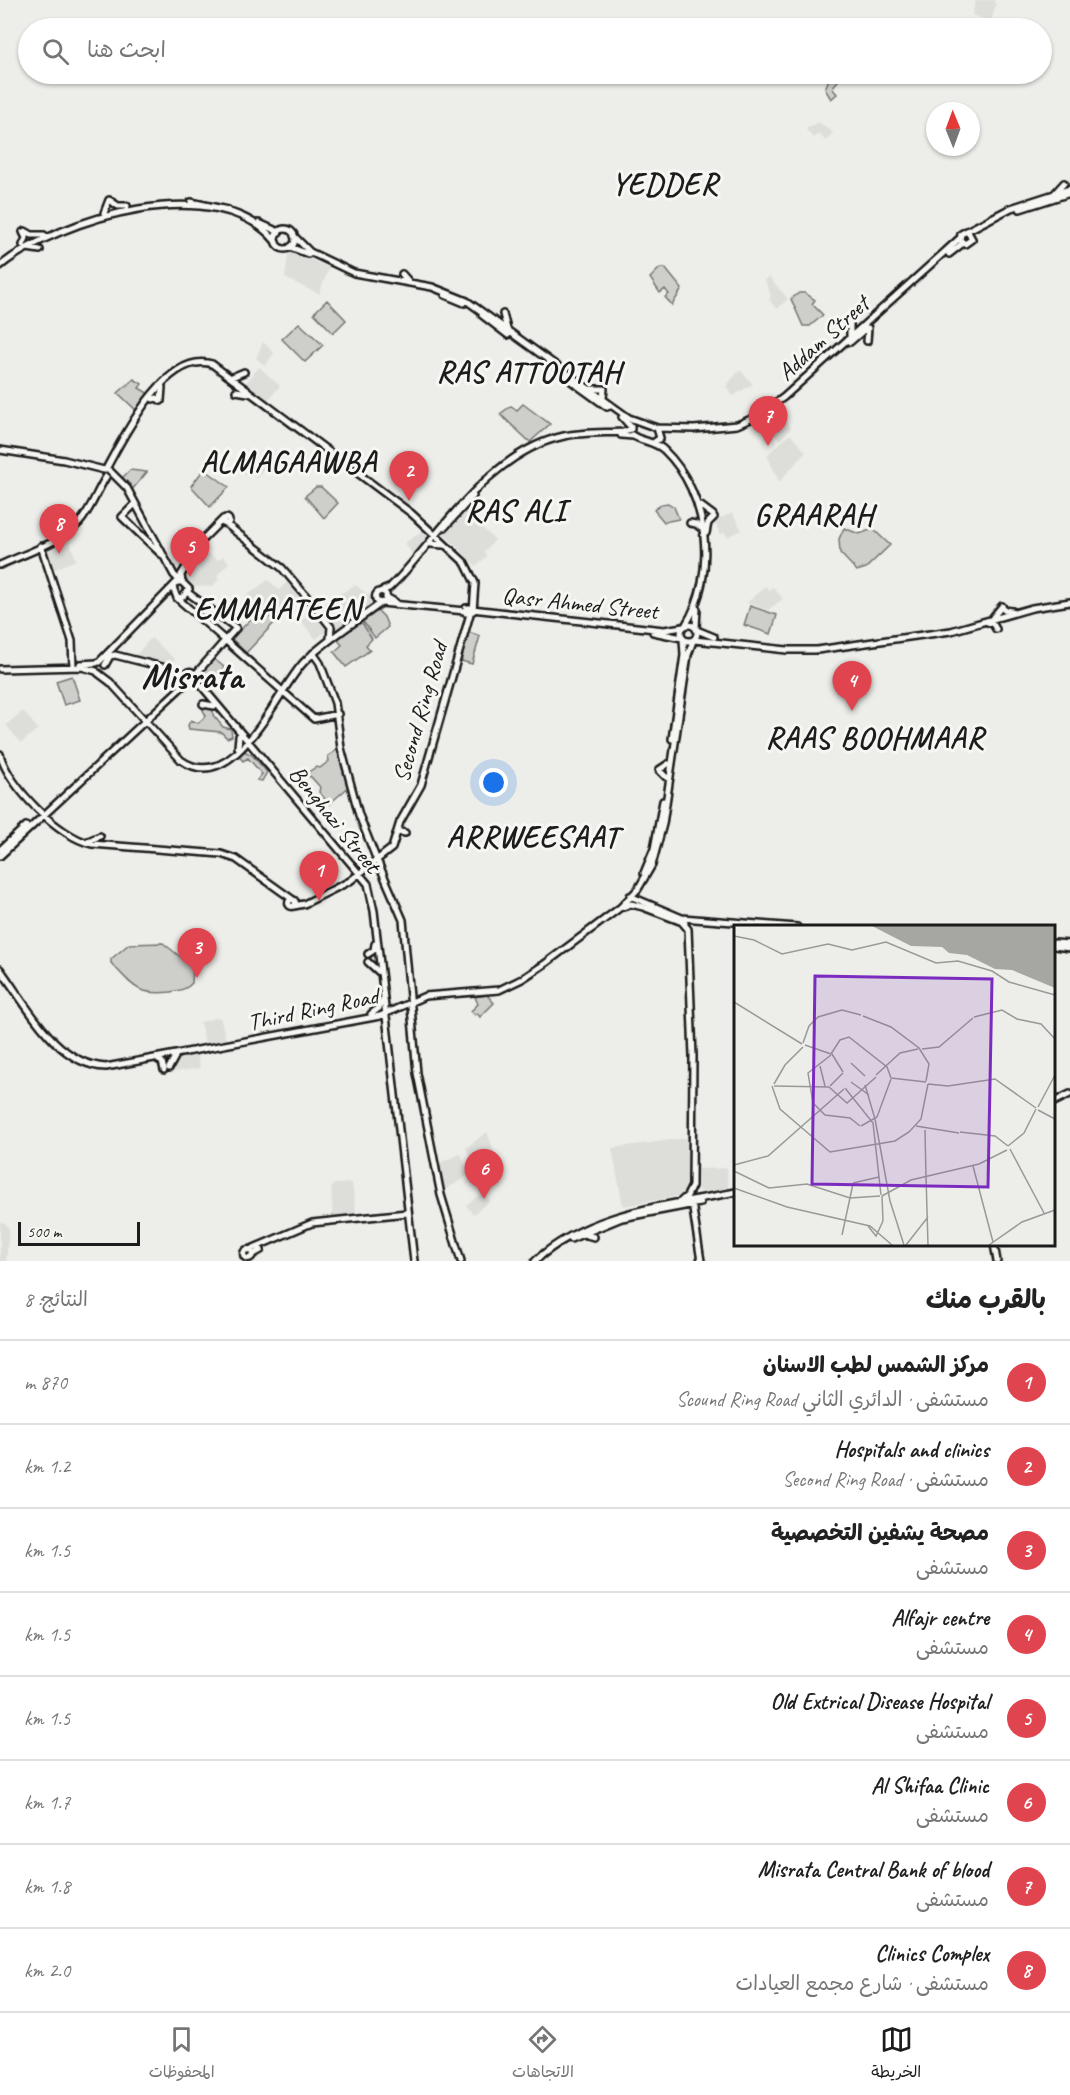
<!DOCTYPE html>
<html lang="ar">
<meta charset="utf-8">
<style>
:root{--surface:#fff;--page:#f2f2f2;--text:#222;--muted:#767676;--line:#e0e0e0;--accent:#1c1c1c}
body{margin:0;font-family:Caveat,"Playpen Sans Arabic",sans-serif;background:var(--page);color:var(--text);direction:rtl}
.compass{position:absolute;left:926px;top:102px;width:54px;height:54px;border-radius:50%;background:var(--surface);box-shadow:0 2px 4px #0004;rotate:359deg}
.scale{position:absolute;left:18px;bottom:15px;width:122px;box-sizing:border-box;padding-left:6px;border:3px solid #1c1c1c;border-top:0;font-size:16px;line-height:21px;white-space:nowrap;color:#1c1c1c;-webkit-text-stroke:4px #f6f6f2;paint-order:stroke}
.you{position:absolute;left:494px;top:783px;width:21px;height:21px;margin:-15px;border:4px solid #fff;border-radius:50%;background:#1a73e8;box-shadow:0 0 0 9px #1a73e833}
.badge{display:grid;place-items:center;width:39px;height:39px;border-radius:50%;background:var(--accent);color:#fff;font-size:20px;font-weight:700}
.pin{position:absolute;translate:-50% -50px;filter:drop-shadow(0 2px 3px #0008)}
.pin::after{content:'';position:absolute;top:32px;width:21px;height:18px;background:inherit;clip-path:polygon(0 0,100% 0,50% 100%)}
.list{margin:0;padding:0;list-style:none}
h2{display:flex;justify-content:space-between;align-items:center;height:78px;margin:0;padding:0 24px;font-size:26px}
h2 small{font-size:20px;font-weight:400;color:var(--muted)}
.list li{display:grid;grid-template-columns:39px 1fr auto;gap:18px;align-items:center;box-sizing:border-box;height:84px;padding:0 24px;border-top:2px solid var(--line)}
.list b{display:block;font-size:22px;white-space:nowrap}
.list p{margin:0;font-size:20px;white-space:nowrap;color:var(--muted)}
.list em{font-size:20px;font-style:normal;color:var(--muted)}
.icon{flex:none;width:33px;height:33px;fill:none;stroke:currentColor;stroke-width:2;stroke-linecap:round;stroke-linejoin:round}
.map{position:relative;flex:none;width:1070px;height:1261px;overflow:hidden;direction:ltr}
.search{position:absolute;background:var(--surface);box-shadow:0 2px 4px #0004;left:18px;right:18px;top:18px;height:66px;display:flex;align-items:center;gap:15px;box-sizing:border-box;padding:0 21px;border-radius:33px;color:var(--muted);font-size:22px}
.sheet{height:750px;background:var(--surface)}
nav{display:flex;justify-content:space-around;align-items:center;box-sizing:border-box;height:84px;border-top:2px solid var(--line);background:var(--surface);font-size:16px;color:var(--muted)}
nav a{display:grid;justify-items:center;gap:3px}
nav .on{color:var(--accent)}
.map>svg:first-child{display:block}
</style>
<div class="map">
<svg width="1070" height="1261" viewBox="0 0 1070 1261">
<rect width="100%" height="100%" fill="#edede9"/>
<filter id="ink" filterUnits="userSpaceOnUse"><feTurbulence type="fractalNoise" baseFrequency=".0167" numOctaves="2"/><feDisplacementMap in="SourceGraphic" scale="12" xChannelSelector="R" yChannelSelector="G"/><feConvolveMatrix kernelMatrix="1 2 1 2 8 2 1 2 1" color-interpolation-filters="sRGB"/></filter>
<g filter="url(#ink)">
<path fill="#ddddda" d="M 976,0 L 994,0 L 996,5 L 991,21 L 972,15 Z
M 818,122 L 833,132 L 826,141 L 819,134 L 813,138 L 806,129 Z
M 292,250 L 329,268 L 319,294 L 285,278 L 288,256 Z
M 769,277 L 788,299 L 777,309 L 769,300 L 771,295 L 765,280 Z
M 263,342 L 274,353 L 265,366 L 256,358 Z
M 259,367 L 280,386 L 268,400 L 246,383 Z
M 740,370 L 753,384 L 733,396 L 726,386 Z
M 778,413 L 791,428 L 780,440 L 763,424 Z
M 790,434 L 806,452 L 779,482 L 767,455 Z
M 246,451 L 264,468 L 257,479 L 251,473 L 247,477 L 237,465 Z
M 464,511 L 495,540 L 484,552 L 487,556 L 476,566 L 443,533 Z
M 732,513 L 742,530 L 727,537 L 725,533 L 720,534 L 714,521 Z
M 423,531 L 429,538 L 428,541 L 415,559 L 405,543 Z
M 68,534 L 76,560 L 50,571 L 42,548 Z
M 208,553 L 218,560 L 223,556 L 229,562 L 217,576 L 219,579 L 213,586 L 193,587 L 182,579 L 186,569 L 193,560 L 200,565 Z
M 290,579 L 303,595 L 272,614 L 265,607 L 258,609 L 245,597 L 268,580 L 279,590 Z
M 355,585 L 373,598 L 373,605 L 345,627 L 336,628 L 319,606 Z
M 765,586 L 769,590 L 773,587 L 783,599 L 768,610 L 747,603 Z
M 313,611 L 328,629 L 316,639 L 301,621 Z
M 151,638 L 175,659 L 170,665 L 136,655 Z
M 23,711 L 38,729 L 21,743 L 6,725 Z
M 220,1017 L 226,1040 L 205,1043 L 200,1022 Z
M 197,1054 L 200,1068 L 169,1073 L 176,1058 Z
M 487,1132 L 495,1153 L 488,1157 L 491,1162 L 476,1171 L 466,1148 Z
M 686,1138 L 689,1188 L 684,1195 L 623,1206 L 612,1148 Z
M 461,1154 L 469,1175 L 442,1192 L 436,1164 Z
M 727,1168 L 728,1188 L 703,1192 L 698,1191 L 698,1169 Z
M 352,1183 L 356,1213 L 333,1216 L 331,1189 L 334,1184 Z
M 484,1192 L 490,1201 L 473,1214 L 466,1205 Z
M 0,1222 L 5,1223 L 9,1229 L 6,1261 L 0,1261 Z"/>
<path fill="#cececb" stroke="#757574" stroke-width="1.5" d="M 831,74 L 842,76 L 832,88 L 837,94 L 831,99 L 825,89 Z
M 660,268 L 665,268 L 682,289 L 672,305 L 665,297 L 669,294 L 665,289 L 660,293 L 650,278 Z
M 799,293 L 805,293 L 815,300 L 812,304 L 823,315 L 810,326 L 803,326 L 791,299 Z
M 327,300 L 346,320 L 333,333 L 314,313 Z
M 299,323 L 323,345 L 305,362 L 282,339 Z
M 134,379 L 142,384 L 139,388 L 151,395 L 139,413 L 118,393 Z
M 523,404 L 550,424 L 530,442 L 500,414 L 511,406 L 517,410 Z
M 204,469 L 229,487 L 210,507 L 191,486 Z
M 130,470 L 147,472 L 131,491 L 122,478 Z
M 316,487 L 321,487 L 338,503 L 324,518 L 305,496 Z
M 668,503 L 674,507 L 679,519 L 664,522 L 654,510 L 662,504 Z
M 844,528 L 859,534 L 873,529 L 890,545 L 866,568 L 857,571 L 840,553 L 839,539 Z
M 750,606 L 777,615 L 771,634 L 744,625 Z
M 261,608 L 275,622 L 246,653 L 232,639 Z
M 376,609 L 384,617 L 388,627 L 375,638 L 362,620 Z
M 361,621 L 372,639 L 366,645 L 370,650 L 346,667 L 334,652 L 342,645 L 337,639 Z
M 466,631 L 480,636 L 472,664 L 458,660 Z
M 213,658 L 224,667 L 205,689 L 197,677 Z
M 72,676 L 80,700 L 64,705 L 56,681 Z
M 204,705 L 213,708 L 213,715 L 223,727 L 231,729 L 232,736 L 227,738 L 221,732 L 189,729 L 188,725 L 191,720 L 198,723 L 206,716 L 202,708 Z
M 337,750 L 340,751 L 351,785 L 329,804 L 319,792 L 320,787 L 311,777 L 304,775 L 316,767 L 320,768 L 329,761 L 328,756 Z
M 244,751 L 252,755 L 267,772 L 262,781 L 257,780 L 262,774 L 248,758 L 243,761 L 237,754 Z
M 163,943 L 193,967 L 192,983 C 186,990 179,990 171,992 C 137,996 133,986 111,963 L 111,959 L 129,944 Z
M 487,995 L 494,1003 L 480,1017 L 477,1013 L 475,1015 L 471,1011 L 478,1004 L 475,997 Z"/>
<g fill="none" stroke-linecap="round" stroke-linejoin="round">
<g stroke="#1c1c1c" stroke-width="10">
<path id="major" d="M 1055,193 L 1064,183
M 111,201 L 118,206 L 127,206
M 191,202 L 228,210
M 1020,209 L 1070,193
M 104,213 L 109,200
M 259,223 L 279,232
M275 239a10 10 0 1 1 20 0a10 10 0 1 1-20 0Z
M 25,231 L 32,235 L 44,235
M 968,232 L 972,239 L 965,244 L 960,240 L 961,234 L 1011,208 L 1070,189
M 294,236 L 310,252 L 354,273 L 432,287 L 467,301 L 629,418 L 657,428 L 660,438 L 653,443
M 23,245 L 26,238 L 23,232
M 290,247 L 308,254
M 27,248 L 40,250
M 949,254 L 963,243
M 0,266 C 60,218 218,170 276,242
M 402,274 L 409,282
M 445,295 L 464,303
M 503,314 L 507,329
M 482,315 L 508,335
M 850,338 L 850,321
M 867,341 L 868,328
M 850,342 L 866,328
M 232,377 L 244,372
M 571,381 L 607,407
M 590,389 L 604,389 L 603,398
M 236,391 L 248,393
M 153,399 L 157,398 L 161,401 L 162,387
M 622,417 L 631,427
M 657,428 L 694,429 L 737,425 L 758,416 L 784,397 L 960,238
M 621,435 L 633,436
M 632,435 C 642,442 655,441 664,450 C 709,493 718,574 685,626
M 0,450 L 64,460 L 104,470
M 106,469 C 124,436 166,350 212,364 L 411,513 L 465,563 L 475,583 L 473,611 L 466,613 L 466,608 L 471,608
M 110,471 L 127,488 L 174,575 L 180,581
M 135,504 L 122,517 L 161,554
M 701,506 L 713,515
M223 521a3 3 0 1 1 6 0a3 3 0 1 1-6 0Z
M 690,523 L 696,524 L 701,528
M 226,524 L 282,568 L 312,603
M 445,527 L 473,496
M 706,533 L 708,523 L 714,517
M 431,544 L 443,545
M 41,546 L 72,641 L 73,667
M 0,565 C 26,553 60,543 80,522 C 91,509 97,491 106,477
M 182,582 L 181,575 L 203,539 L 223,519
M375.5 597a5.5 5.5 0 1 1 11 0a5.5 5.5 0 1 1-11 0Z
M 187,592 L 236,628 L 194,676
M 379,592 L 389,588 L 400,577 C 445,527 493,451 564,436 C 583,432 603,433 623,432 L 631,429
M 386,597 L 395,602
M 177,598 L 226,641
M 381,603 L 465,611
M 315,607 L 331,627 L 330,639
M 472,609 L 664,630 L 683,627
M 993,617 L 1002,606 L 1004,610 L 1012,611
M 987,622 L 993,624 L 996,629
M681 633a8 8 0 1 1 16 0a8 8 0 1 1-16 0Z
M 696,628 L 697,609
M 697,630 L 714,637
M 653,632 L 682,638
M 694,640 L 787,650 L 817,650 L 951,631 L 1032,608 L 1070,602
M 226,641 L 314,719 L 338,714
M 313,653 L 320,663 L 335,703 L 341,748 L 359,815 L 376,858
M 99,662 L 177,582 L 182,582 L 189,589 L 183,597 L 177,598 L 173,587
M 80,664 L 96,663
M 105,665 L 110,656 L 115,655 L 178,671 L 185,677
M 0,669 L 82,667 L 96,671
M185.5 676a4.5 4.5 0 1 1 9 0a4.5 4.5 0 1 1-9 0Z
M 98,673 L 110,682 L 181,760 C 235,798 277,690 304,662 C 327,639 356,622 381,603
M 194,677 L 368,884 L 374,911 L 414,1261
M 203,704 L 214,706
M 672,739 L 684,655 L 683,639
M 238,747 L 239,736
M 0,754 C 8,786 60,838 92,844 L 221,854 L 236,859 L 292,899
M 666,777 L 659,770 L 668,764
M 396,834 L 400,832 L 405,833
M 88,841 L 100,836
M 0,850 L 26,826
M 0,856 L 188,681
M 377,860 L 403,920 L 417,1073 L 441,1195 L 461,1261
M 644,873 L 654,849 L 663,801
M 630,896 L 682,918 L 797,927
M288.5 903a3.5 3.5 0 1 1 7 0a3.5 3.5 0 1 1-7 0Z
M 294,906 L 304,904 L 350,881 L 392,848 L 400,822 L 421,785 L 470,614
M 623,907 L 631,904 L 643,907
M 643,907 L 685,923
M 1054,943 L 1070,944
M 1054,946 L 1070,948
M 368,954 L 374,950 L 375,944
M 368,962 L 379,972
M 0,969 C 26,1004 56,1065 106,1067 L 380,1016 L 425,996 L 499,990 L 522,979 L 546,963 L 621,907 L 638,889 L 652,865 L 663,824 L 688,655 L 693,641
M 371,1014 L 379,1008 L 382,1000
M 157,1059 L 162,1062 L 164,1070
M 169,1068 L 175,1057
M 1054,1102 L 1070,1094
M 680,1202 L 687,1196 L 692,1186 L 693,1056 L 688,929 L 682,922
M 692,1203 L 701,1261
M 583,1234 L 594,1237
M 571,1239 L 622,1218 L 700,1203
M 994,1244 L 997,1261
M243.5 1254a4.5 4.5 0 1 1 9 0a4.5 4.5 0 1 1-9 0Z
M 249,1250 L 312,1223 L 407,1213
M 252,1255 L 261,1250
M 535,1261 C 591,1211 665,1206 736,1192"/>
</g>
<use href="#major" stroke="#f6f6f2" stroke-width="5"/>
</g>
</g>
<g text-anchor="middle" stroke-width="6" stroke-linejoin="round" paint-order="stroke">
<g font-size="24" fill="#1c1c1c" stroke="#f6f6f2">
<text transform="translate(823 338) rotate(-42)" y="8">Addam Street</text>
<text transform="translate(580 603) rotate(6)" y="8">Qasr Ahmed Street</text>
<text transform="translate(420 712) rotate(-74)" y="8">Second Ring Road</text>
<text transform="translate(335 819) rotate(51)" y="8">Benghazi Street</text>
<text transform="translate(313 1009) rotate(-12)" y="8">Third Ring Road</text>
</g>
<g font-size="30" font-weight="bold" letter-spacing="1.5" fill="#1c1c1c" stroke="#f6f6f2">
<text x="665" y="194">YEDDER</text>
<text x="529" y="382">RAS ATTOOTAH</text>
<text x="289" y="472">ALMAGAAWBA</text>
<text x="516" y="521">RAS ALI</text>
<text x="814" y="525">GRAARAH</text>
<text x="278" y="619">EMMAATEEN</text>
<text x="875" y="748">RAAS BOOHMAAR</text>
<text x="533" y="847">ARRWEESAAT</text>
</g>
<g font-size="36" font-weight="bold" fill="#1c1c1c" stroke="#f6f6f2">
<text x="192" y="688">Misrata</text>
</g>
</g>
<g transform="translate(734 925)">
<rect width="321" height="321" fill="#edede9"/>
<path d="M 138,1 L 321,1 L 321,63 L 278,45 L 261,44 L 233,30 L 215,28 L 208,22 L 177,21 Z" fill="#a6a6a3"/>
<path fill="none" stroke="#999997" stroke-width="1.5" d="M 0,11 L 20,15 L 48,29 L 94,19 L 118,25 L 152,17 L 202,38 L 224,36 L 258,46 L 275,57 L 321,70M 0,77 L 68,119M 129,91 L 157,102 L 185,123 L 195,139 L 192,156M 240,92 L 268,85 L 283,94 L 307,99 L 321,114M 69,118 L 75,101 L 84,92 L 108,85 L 127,90M 71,120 L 97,129M 188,124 L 205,122 L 239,93M 97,129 L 106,115 L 115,112 L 153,142 L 157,153M 98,129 L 109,147M 97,130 L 74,148 L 79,178 L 91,190 L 116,193 L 126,201M 117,138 L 131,151M 86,141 L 91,161M 142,150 L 166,128 L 184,124M 157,153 L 192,157M 117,157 L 135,170M 40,159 L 51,140 L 69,122M 194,159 L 214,161 L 261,154 L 302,183M 131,160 L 141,194M 38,161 L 46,184 L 96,227 L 161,216 L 175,207 L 187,194 L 194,159M 40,161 L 95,162M 96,161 L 109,148M 95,162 L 113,178 L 142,152M 111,163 L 139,198 L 147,270M 304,182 L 321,150M 304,185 L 321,194M 141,194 L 156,276 L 170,320M 127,201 L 143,192 L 157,154M 182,201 L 225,208M 191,205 L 192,253M 226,207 L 261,211 L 274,221M 274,221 L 290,208 L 302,184M 276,224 L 310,288M 0,240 L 34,231 L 110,164M 239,241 L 259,317M 0,246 L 35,263 L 73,259 L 116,273 L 146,271M 192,251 L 194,320M 119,258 L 145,252M 0,263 L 53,282 L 136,301 L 158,320M 148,271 L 177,255 L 245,239 L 273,225M 148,271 L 149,296M 134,301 L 142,311 L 149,296M 108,310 L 119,259M 172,320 L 194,292M 255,320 L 288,297 L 321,285"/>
<path fill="#7b2cbf" fill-opacity="0.15" stroke="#7b2cbf" stroke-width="3" d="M 81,51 L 258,54 L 254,262 L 78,259 Z"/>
<rect width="321" height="321" fill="none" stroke="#1c1c1c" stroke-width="3"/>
</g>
</svg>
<svg class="compass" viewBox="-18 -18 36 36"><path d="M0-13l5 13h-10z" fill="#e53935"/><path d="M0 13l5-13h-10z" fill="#767676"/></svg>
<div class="scale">500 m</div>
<div class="you"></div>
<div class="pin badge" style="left:319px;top:901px;background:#e0444e">1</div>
<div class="pin badge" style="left:409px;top:501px;background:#e0444e">2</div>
<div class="pin badge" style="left:197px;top:978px;background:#e0444e">3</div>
<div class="pin badge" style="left:852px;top:711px;background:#e0444e">4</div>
<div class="pin badge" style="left:190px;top:577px;background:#e0444e">5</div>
<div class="pin badge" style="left:484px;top:1199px;background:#e0444e">6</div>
<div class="pin badge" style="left:768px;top:446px;background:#e0444e">7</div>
<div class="pin badge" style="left:59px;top:554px;background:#e0444e">8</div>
<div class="search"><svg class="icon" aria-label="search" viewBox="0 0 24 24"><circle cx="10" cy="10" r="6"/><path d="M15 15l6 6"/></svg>ابحث هنا</div>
</div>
<section class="sheet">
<h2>بالقرب منك<small>النتائج: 8</small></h2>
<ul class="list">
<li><span class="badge" style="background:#e0444e">1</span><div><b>مركز الشمس لطب الاسنان</b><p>مستشفى · الدائري الثاني Scound Ring Road</p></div><em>870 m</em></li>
<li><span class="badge" style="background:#e0444e">2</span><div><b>Hospitals and clinics</b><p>مستشفى · Second Ring Road</p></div><em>1.2 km</em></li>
<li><span class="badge" style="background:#e0444e">3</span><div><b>مصحة يشفين التخصصية</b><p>مستشفى</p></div><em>1.5 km</em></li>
<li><span class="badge" style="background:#e0444e">4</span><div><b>Alfajr centre</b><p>مستشفى</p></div><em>1.5 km</em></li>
<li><span class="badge" style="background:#e0444e">5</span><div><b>Old Extrical Disease Hospital</b><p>مستشفى</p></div><em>1.5 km</em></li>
<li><span class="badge" style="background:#e0444e">6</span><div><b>Al Shifaa Clinic</b><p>مستشفى</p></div><em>1.7 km</em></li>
<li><span class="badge" style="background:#e0444e">7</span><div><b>Misrata Central Bank of blood</b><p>مستشفى</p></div><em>1.8 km</em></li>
<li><span class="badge" style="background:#e0444e">8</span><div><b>Clinics Complex</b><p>مستشفى · شارع مجمع العيادات</p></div><em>2.0 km</em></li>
</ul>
</section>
<nav>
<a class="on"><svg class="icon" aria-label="map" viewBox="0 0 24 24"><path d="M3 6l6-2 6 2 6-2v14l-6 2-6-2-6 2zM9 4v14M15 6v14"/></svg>الخريطة</a>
<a><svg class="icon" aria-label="directions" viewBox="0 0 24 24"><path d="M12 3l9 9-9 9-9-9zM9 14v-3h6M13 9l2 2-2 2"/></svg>الاتجاهات</a>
<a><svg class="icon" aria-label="saved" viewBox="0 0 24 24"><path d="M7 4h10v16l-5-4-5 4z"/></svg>المحفوظات</a>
</nav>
